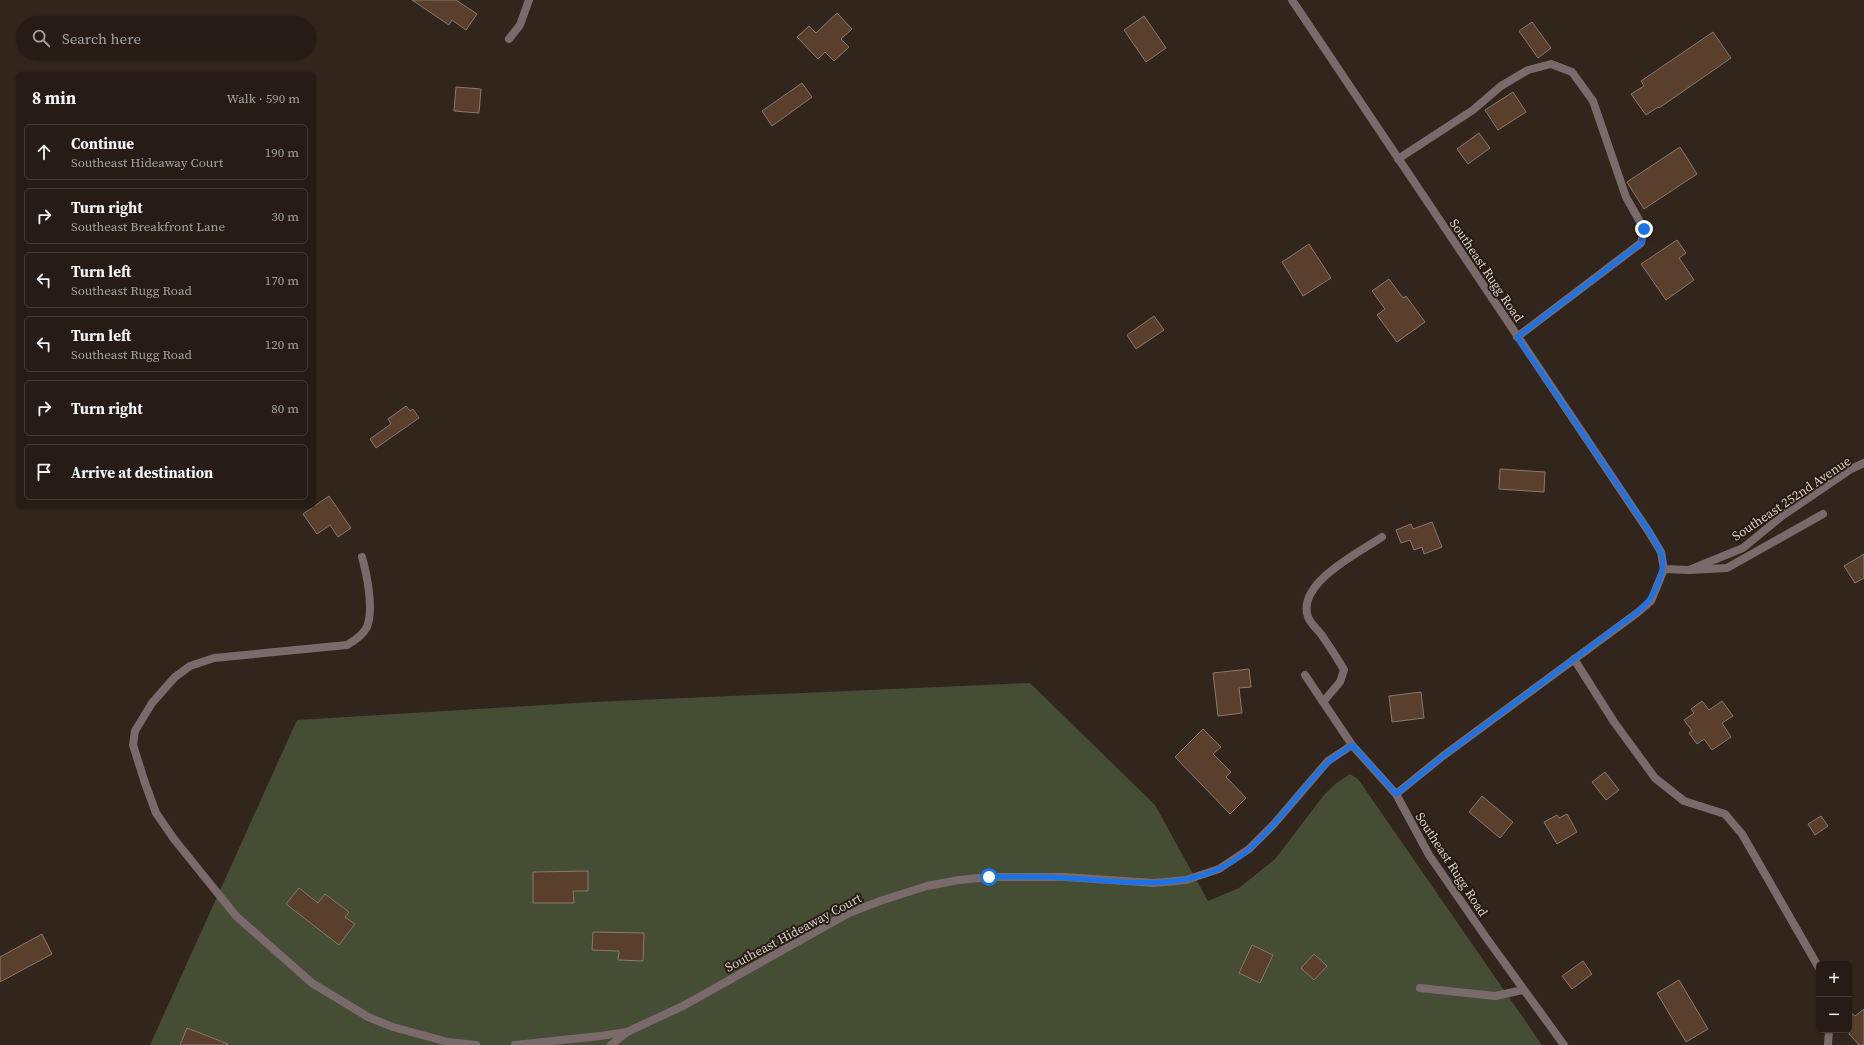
<!DOCTYPE html>
<meta charset="utf-8">
<style>
:root{--surface:#261c15;--page:#322922;--text:#f1f3f6;--muted:#a4a1a0;--line:#423a34}
body{margin:0;font-family:"Source Serif 4",serif;background:var(--page);color:var(--text)}
.controls{position:absolute;right:12px;bottom:12px;display:grid;overflow:hidden;border-radius:6px;box-shadow:0 1px 3px #0004}
.controls button{width:36px;height:36px;display:grid;place-items:center;padding:0;border:0;border-bottom:1px solid var(--line);background:var(--surface);color:var(--text);font:20px sans-serif}
.stop{position:absolute;width:12px;height:12px;margin:-9px;border:3px solid #1a73e8;border-radius:50%;background:#fff}
.stop.end{background:#1a73e8;border-color:#fff;box-shadow:0 1px 4px #0008}
.list{margin:0;padding:0;list-style:none}
h2{display:flex;justify-content:space-between;align-items:center;height:52px;margin:0;padding:0 16px;font-size:17px}
h2 small{font-size:13px;font-weight:400;color:var(--muted)}
.list li{display:grid;grid-template-columns:26px 1fr auto;gap:12px;align-items:center;box-sizing:border-box;height:56px;margin:0 8px 8px;padding:0 8px;border:1px solid var(--line);border-radius:6px}
.list b{display:block;font-size:15px;white-space:nowrap}
.list p{margin:0;font-size:13px;white-space:nowrap;color:var(--muted)}
.list em{font-size:13px;font-style:normal;color:var(--muted)}
.icon{flex:none;width:22px;height:22px;fill:none;stroke:currentColor;stroke-width:2;stroke-linecap:round;stroke-linejoin:round}
.map{position:relative;flex:none;width:1864px;height:1045px;overflow:hidden}
.search{position:absolute;background:var(--surface);box-shadow:0 1px 3px #0004;left:16px;top:16px;width:300px;height:44px;display:flex;align-items:center;gap:10px;box-sizing:border-box;padding:0 14px;border-radius:22px;color:var(--muted);font-size:15px}
.panel{position:absolute;background:var(--surface);box-shadow:0 1px 3px #0004;left:16px;top:72px;width:300px;height:436px;border-radius:6px}
.map>svg:first-child{display:block}
</style>
<div class="map">
<svg width="1864" height="1045" viewBox="0 0 1864 1045">
<rect width="100%" height="100%" fill="#32251c"/>
<path fill="#454d34" d="M 1030,683 L 1155,805 L 1208,901 L 1239,888 L 1275,859 L 1324,795 L 1335,784 L 1350,774 L 1358,779 L 1542,1045 L 150,1045 L 297,720 L 593,702 Z"/>
<path fill="#593f2c" stroke="#88796e" d="M 412,0 L 456,0 L 477,14 L 466,30 L 452,20 L 449,25 Z
M 837,13 L 852,29 L 841,39 L 849,47 L 834,61 L 825,52 L 818,59 L 797,37 L 809,26 L 816,33 Z
M 1144,16 L 1166,48 L 1146,62 L 1124,30 Z
M 1532,22 L 1551,48 L 1538,58 L 1519,31 Z
M 1713,32 L 1731,58 L 1659,108 L 1658,107 L 1646,115 L 1631,94 L 1644,86 L 1641,81 Z
M 802,83 L 812,97 L 772,126 L 762,111 Z
M 456,87 L 481,89 L 479,113 L 454,111 Z
M 1513,92 L 1526,112 L 1498,130 L 1485,110 Z
M 1479,133 L 1490,148 L 1468,164 L 1457,149 Z
M 1680,147 L 1697,174 L 1644,209 L 1627,182 Z
M 1677,240 L 1686,253 L 1679,258 L 1694,280 L 1666,300 L 1641,264 Z
M 1309,244 L 1331,278 L 1303,296 L 1282,262 Z
M 1389,279 L 1403,298 L 1406,296 L 1425,322 L 1397,342 L 1377,315 L 1385,309 L 1372,291 Z
M 1154,316 L 1164,330 L 1136,349 L 1127,335 Z
M 406,406 L 410,411 L 413,409 L 419,418 L 376,448 L 370,439 L 391,424 L 388,419 Z
M 1500,469 L 1545,472 L 1544,492 L 1499,489 Z
M 329,496 L 351,528 L 338,537 L 330,525 L 317,534 L 303,514 Z
M 1432,522 L 1442,547 L 1424,554 L 1422,547 L 1414,550 L 1410,540 L 1401,543 L 1396,530 L 1411,524 L 1413,529 Z
M 1864,554 L 1864,578 L 1855,583 L 1844,566 Z
M 1249,669 L 1251,687 L 1239,688 L 1242,713 L 1218,716 L 1213,673 Z
M 1421,692 L 1424,718 L 1392,722 L 1389,696 Z
M 1702,701 L 1709,710 L 1722,701 L 1733,716 L 1722,723 L 1731,737 L 1712,750 L 1704,739 L 1697,744 L 1689,733 L 1692,731 L 1684,720 L 1694,713 L 1691,709 Z
M 1203,729 L 1221,747 L 1213,754 L 1231,772 L 1226,777 L 1246,798 L 1230,814 L 1175,757 Z
M 1605,772 L 1619,790 L 1606,800 L 1592,782 Z
M 1482,796 L 1513,822 L 1500,838 L 1469,812 Z
M 1567,814 L 1577,832 L 1557,844 L 1544,822 L 1557,815 L 1559,818 Z
M 1821,816 L 1828,826 L 1815,835 L 1808,824 Z
M 588,871 L 588,891 L 573,891 L 574,903 L 533,903 L 533,872 Z
M 299,888 L 318,903 L 325,894 L 349,912 L 345,917 L 355,924 L 339,945 L 286,904 Z
M 593,932 L 644,933 L 643,961 L 618,960 L 619,951 L 592,950 Z
M 42,934 L 52,954 L 0,982 L 0,957 Z
M 1252,945 L 1273,955 L 1260,983 L 1239,973 Z
M 1314,954 L 1327,966 L 1314,980 L 1301,968 Z
M 1583,961 L 1592,974 L 1572,989 L 1562,976 Z
M 1679,980 L 1708,1029 L 1686,1042 L 1657,993 Z
M 1864,1009 L 1864,1045 L 1859,1045 L 1849,1034 L 1849,1011 L 1855,1016 Z
M 187,1028 L 228,1044 L 227,1045 L 180,1045 Z"/>
<g fill="none" stroke-linecap="round" stroke-linejoin="round">
<path stroke="#7a6a6b" stroke-width="8" d="M 1398,159 L 1473,110 L 1501,86 L 1528,70 L 1551,64 L 1572,72 L 1593,101 L 1626,197 L 1644,229 L 1641,243 L 1517,337
M 1689,570 L 1727,568 L 1823,514
M 1574,659 L 1614,722 L 1655,778 L 1684,801 L 1725,814 L 1742,834 L 1819,968
M 1323,702 L 1340,682 L 1344,670 C 1337,657 1329,646 1321,634 C 1317,629 1310,623 1308,617 C 1296,583 1360,552 1382,537
M 1420,988 L 1495,996 L 1523,990
M 611,1045 L 627,1032
M 1828,1045 L 1829,1030"/>
<path stroke="#7a6a6b" stroke-width="8" d="M 1292,0 L 1649,532 L 1661,552 L 1664,569 L 1651,601 L 1637,613 L 1443,756 L 1396,794
M 509,39 L 520,25 L 529,0
M 362,557 C 367,575 374,609 367,627 C 363,635 354,641 347,645 L 214,658 L 190,666 L 175,677 L 152,703 L 135,731 L 133,745 L 145,783 L 156,813 L 174,839 L 236,916 L 312,983 L 368,1017 L 393,1027 L 448,1042 L 476,1045
M 1664,569 L 1689,570 L 1743,548 L 1782,516 L 1851,469 L 1864,463
M 1305,675 L 1352,745 L 1396,794 L 1429,855 L 1485,936 L 1564,1045
M 515,1045 L 600,1036 L 627,1032 L 683,1006 L 849,913 L 880,901 L 927,886 L 959,880 L 989,877 L 1065,877 L 1154,883 L 1186,880 L 1219,869 L 1249,849 L 1274,824 L 1328,761 L 1352,745"/>
</g>
<g fill="none" stroke-linecap="round" stroke-linejoin="round">
<path stroke="#1a73e8" stroke-width="5" d="M 989,877 C 1015,877 1040,876 1065,878 C 1129,881 1197,896 1250,848 C 1279,822 1300,790 1327,763 C 1334,756 1344,751 1352,745 L 1396,794 L 1443,756 L 1637,612 C 1647,604 1652,597 1657,585 C 1668,559 1662,554 1649,532 L 1517,337 L 1641,243 L 1644,229"/>
</g>
<g text-anchor="middle" stroke-width="4" stroke-linejoin="round" paint-order="stroke">
<g font-size="13" fill="#d9d1cb" stroke="#271c13">
<text transform="translate(1487 270) rotate(56)" y="5">Southeast Rugg Road</text>
<text transform="translate(1791 498) rotate(-34)" y="5">Southeast 252nd Avenue</text>
<text transform="translate(1452 864) rotate(57)" y="5">Southeast Rugg Road</text>
<text transform="translate(793 932) rotate(-28)" y="5">Southeast Hideaway Court</text>
</g>
</g>
</svg>
<div class="controls">
<button>+</button>
<button>−</button>
</div>
<div class="stop" style="left:989px;top:877px"></div>
<div class="stop end" style="left:1644px;top:229px"></div>
<div class="search"><svg class="icon" aria-label="search" viewBox="0 0 24 24"><circle cx="10" cy="10" r="6"/><path d="M15 15l6 6"/></svg>Search here</div>
<section class="panel">
<h2>8 min<small>Walk · 590 m</small></h2>
<ul class="list">
<li><svg class="icon" aria-label="ahead" viewBox="0 0 24 24"><path d="M12 20V5M6 11l6-6 6 6"/></svg><div><b>Continue</b><p>Southeast Hideaway Court</p></div><em>190 m</em></li>
<li><svg class="icon" aria-label="right" viewBox="0 0 24 24"><path d="M7 20v-9h11M14 6l5 5-5 5"/></svg><div><b>Turn right</b><p>Southeast Breakfront Lane</p></div><em>30 m</em></li>
<li><svg class="icon" aria-label="left" viewBox="0 0 24 24"><path d="M17 20v-9H6M10 6l-5 5 5 5"/></svg><div><b>Turn left</b><p>Southeast Rugg Road</p></div><em>170 m</em></li>
<li><svg class="icon" aria-label="left" viewBox="0 0 24 24"><path d="M17 20v-9H6M10 6l-5 5 5 5"/></svg><div><b>Turn left</b><p>Southeast Rugg Road</p></div><em>120 m</em></li>
<li><svg class="icon" aria-label="right" viewBox="0 0 24 24"><path d="M7 20v-9h11M14 6l5 5-5 5"/></svg><div><b>Turn right</b></div><em>80 m</em></li>
<li><svg class="icon" aria-label="arrive" viewBox="0 0 24 24"><path d="M6 21V4h12l-3 4 3 4H6"/></svg><div><b>Arrive at destination</b></div></li>
</ul>
</section>
</div>
